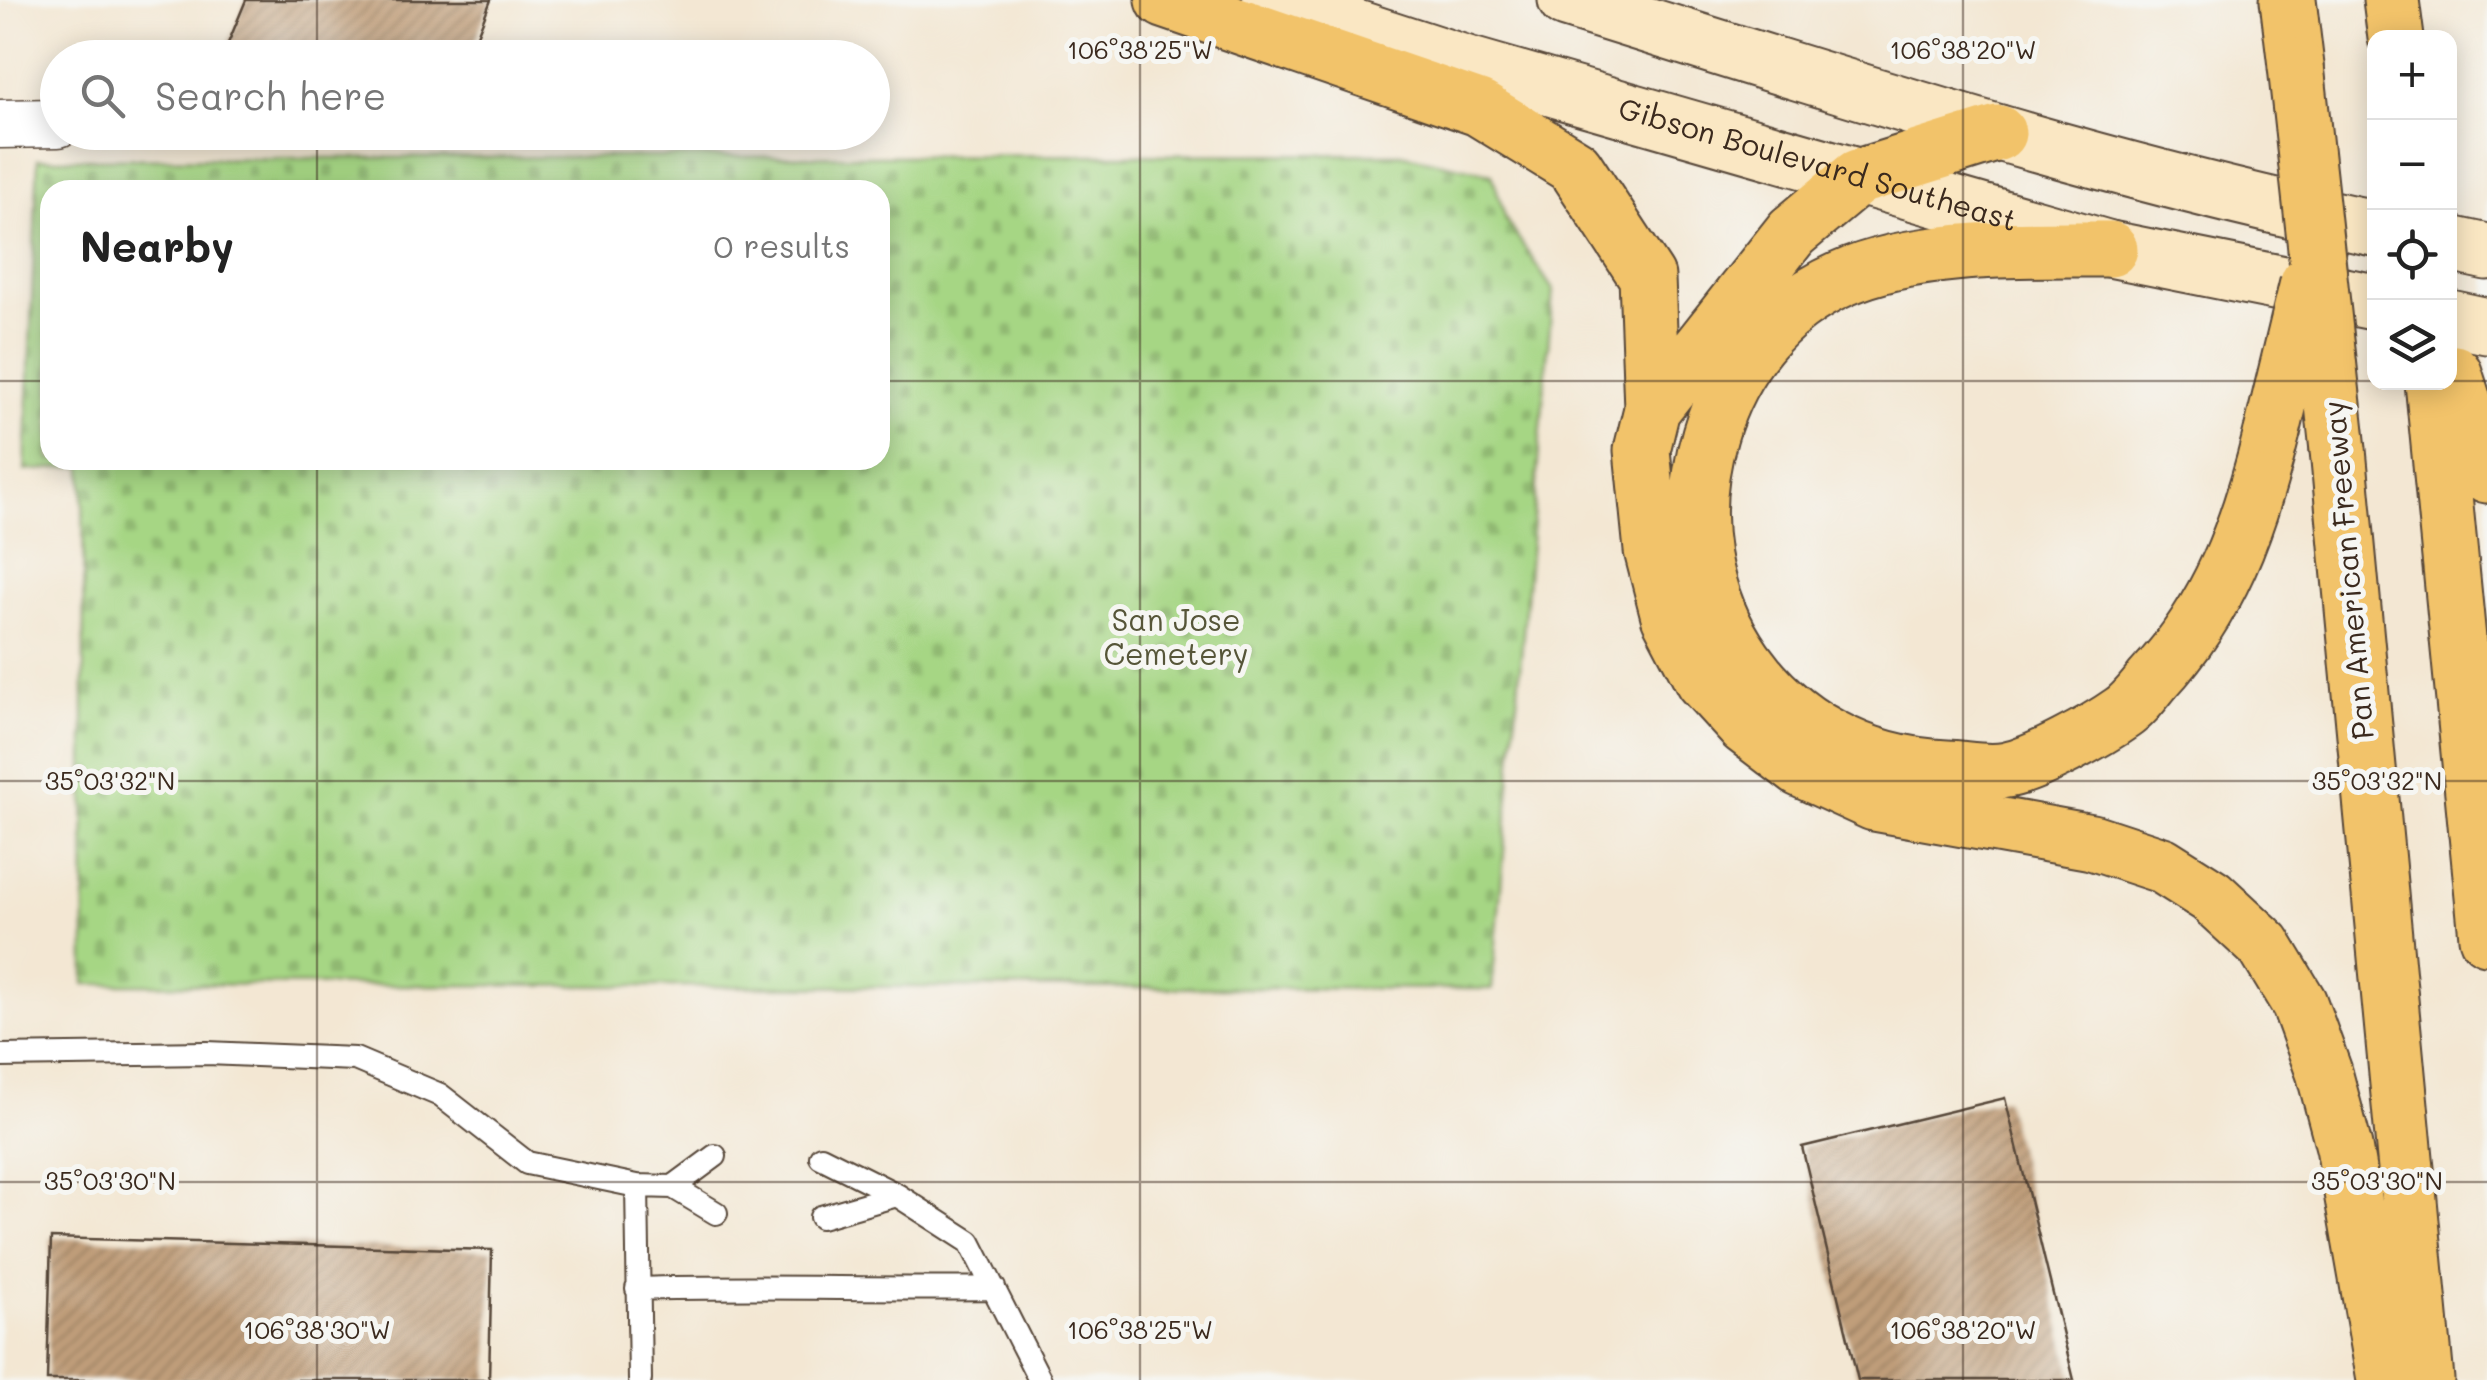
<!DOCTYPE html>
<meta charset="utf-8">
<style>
:root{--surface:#fff;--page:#f2f2f2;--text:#222;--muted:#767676;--line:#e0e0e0}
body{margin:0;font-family:Mali,sans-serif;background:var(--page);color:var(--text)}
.controls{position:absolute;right:30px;top:30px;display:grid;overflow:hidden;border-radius:20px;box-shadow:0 5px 25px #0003}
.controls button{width:90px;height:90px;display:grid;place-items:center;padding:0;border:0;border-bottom:2px solid var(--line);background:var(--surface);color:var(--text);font:50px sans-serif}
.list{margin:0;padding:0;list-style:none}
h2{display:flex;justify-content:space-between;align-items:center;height:130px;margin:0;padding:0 40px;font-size:42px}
h2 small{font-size:32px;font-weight:400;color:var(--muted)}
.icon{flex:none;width:55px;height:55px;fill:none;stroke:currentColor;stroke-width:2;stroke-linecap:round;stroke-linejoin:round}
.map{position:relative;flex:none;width:2487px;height:1380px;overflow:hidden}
.search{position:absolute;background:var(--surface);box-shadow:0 5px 25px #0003;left:40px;top:40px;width:850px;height:110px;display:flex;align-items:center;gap:25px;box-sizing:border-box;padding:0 35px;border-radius:55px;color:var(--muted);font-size:38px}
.panel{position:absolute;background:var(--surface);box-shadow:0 5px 25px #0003;left:40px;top:180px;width:850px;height:290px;border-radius:30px}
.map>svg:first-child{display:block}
</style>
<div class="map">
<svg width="2487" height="1380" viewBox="0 0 2487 1380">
<defs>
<pattern id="cemetery-stones" width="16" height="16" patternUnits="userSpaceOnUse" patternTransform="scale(2.5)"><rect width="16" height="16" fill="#a6d684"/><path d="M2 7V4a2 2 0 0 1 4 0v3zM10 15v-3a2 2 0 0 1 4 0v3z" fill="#90b872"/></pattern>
<pattern id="building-hatch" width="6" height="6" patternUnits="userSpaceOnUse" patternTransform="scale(2.5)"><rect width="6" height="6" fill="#c09e7a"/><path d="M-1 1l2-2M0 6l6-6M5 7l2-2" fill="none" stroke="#9d8163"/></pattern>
</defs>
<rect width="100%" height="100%" fill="#f6f6f2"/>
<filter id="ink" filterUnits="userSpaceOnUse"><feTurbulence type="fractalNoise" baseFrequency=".01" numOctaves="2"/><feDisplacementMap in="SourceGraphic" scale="20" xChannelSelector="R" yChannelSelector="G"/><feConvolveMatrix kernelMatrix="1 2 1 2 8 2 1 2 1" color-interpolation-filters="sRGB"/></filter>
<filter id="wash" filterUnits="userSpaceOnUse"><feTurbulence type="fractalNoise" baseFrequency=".0048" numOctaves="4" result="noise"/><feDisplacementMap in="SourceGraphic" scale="40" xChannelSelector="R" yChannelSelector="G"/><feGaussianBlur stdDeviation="2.25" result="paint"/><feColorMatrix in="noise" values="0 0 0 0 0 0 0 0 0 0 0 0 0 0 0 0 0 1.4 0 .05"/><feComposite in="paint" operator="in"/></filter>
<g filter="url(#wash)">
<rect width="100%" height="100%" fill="#f3e7d3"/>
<path fill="url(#cemetery-stones)" stroke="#708051" stroke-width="2.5" fill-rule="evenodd" d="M 1401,154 L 1492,174 L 1506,220 L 1553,290 L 1492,989 L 85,984 L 83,466 L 25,471 L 38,159 ZM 50,190 L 880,190 L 880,460 L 50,460 Z"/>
<g id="blocks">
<path fill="url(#building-hatch)" d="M 246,0 L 491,0 L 468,58 L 383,58 L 366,51 L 363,58 L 222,58 Z
M 2005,1098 L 2074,1380 L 1858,1380 L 1802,1147 Z
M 51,1238 L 492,1250 L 489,1380 L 47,1380 Z"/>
</g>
</g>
<g filter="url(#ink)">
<use href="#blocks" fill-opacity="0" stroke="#574639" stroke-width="2.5"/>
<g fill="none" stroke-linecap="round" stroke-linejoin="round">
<g stroke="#574639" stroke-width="26">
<path id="service" d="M 0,1056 L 207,1053 L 355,1059 L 440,1095 L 527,1163 L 637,1186 L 673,1187 L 715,1156
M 821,1157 L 897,1195
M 637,1186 L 640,1380
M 673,1187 L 716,1213
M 821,1217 L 897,1195 L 970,1242 L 1040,1380
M 637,1289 C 756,1285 875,1290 994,1288"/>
</g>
<g stroke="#574639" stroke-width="51">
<path id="minor" d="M 0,124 L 58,123"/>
</g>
<g stroke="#574639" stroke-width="59">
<g id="secondary">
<path id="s1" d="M 1270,0 L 1467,64 L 2110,249 L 2374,302"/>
<path d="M 1566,0 C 1834,83 2100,171 2374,228"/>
<path d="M 2450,244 L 2487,252"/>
<path d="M 2450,318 L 2487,326"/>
</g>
</g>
<g stroke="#574639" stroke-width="59">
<path id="motorway" d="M 1164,0 L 1479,108 L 1575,167 L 1647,277 L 1652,409
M 2288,0 L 2296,66
M 2391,0 L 2396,38
M 1998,133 L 1858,177 L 1792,232 L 1652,409 L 1642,450 L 1652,550 L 1669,616 L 1703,681 L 1745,727 L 1800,769 L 1874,803 L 2092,842 L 2162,865 L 2211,896 L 2264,945 L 2299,1003 L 2324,1072 L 2344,1147 L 2385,1380
M 2110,249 C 2029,249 1917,245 1842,279 C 1776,308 1730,366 1710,435 C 1661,600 1773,761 1947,768 C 1966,769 1989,774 2007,770 C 2035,765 2098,730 2122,713 C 2134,705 2144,691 2153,680 C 2220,608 2249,526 2272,432
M 2454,373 L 2487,475
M 2433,382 L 2487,937
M 2338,450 L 2426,1380"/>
</g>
<use href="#service" stroke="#fff" stroke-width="22"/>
<use href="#minor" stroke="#fff" stroke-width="48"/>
<use href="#secondary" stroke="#fae7c3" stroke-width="55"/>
<use href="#motorway" stroke="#f2c36a" stroke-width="55"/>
<g stroke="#574639" stroke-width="59" stroke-linecap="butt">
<path id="motorway-bridge" d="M 2296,66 L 2338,450
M 2272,432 L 2308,283"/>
</g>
<use href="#motorway-bridge" stroke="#f2c36a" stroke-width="55"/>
</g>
</g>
<path fill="none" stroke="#3b2a1e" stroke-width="2.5" stroke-opacity="0.45" d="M 317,0 L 317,58M 1140,0 L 1140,1380M 1963,0 L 1963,1380M 317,132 L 317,190M 0,381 L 50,381M 880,381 L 2374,381M 2450,381 L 2487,381M 317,460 L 317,1380M 0,781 L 2487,781M 0,1182 L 2487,1182"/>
<g text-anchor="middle" stroke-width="10" stroke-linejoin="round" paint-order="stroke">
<g font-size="30" fill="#3b2a1e" stroke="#f6f6f2">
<text dy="10" stroke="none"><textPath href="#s1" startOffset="572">Gibson Boulevard Southeast</textPath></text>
<text transform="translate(2349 570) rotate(-95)" y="10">Pan American Freeway</text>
</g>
<g font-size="30" fill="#565538" stroke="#f6f6f2">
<text x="1176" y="631">San Jose<tspan x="1176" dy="34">Cemetery</tspan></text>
</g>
</g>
<g font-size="25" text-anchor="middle" fill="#3b2a1e" stroke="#f6f6f2" stroke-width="10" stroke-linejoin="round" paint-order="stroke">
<text x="1140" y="59">106°38'25"W</text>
<text x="1963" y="59">106°38'20"W</text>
<text x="110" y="790">35°03'32"N</text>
<text x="2377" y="790">35°03'32"N</text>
<text x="110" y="1190">35°03'30"N</text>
<text x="2377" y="1190">35°03'30"N</text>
<text x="317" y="1339">106°38'30"W</text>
<text x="1140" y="1339">106°38'25"W</text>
<text x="1963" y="1339">106°38'20"W</text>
</g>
</svg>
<div class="controls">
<button>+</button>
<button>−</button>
<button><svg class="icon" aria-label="locate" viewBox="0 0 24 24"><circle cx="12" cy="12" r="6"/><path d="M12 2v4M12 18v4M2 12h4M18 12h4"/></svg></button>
<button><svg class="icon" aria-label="layers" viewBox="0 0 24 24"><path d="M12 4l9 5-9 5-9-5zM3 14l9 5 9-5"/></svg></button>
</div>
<div class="search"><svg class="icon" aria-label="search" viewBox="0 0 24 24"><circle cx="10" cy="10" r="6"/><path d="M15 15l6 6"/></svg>Search here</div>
<section class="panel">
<h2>Nearby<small>0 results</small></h2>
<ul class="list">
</ul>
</section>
</div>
